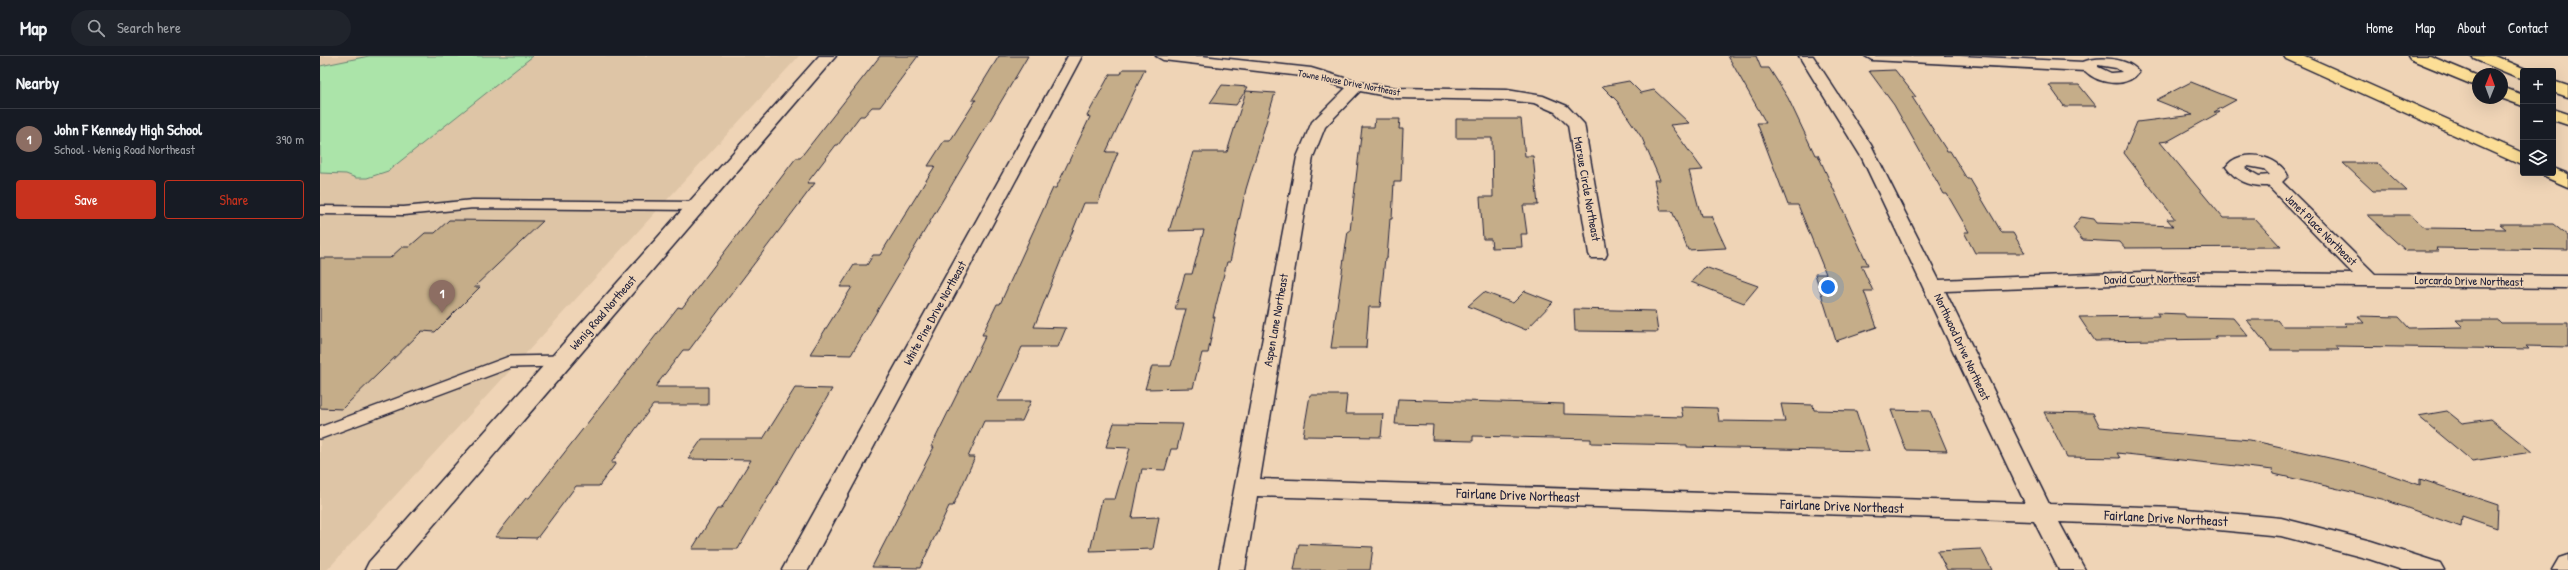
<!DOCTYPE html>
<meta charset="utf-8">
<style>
:root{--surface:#171b24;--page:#20242c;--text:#f1f3f6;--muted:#9ea1a6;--line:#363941;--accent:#c8321e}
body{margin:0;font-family:"Patrick Hand",sans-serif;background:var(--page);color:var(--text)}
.controls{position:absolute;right:12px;top:12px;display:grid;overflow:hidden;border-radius:4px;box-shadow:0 4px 16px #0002}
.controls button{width:36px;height:36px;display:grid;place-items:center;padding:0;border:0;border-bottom:1px solid var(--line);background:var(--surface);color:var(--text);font:20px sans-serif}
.compass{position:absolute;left:2152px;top:12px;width:36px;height:36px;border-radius:50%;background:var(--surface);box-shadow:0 4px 16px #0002;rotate:1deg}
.you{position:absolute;left:1508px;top:231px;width:14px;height:14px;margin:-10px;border:3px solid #fff;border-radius:50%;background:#1a73e8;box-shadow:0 0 0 6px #1a73e833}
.badge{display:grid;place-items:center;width:26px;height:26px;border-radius:50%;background:var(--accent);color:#fff;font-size:13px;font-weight:700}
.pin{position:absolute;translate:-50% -33px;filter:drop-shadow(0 1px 2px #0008)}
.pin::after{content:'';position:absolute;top:21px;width:14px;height:12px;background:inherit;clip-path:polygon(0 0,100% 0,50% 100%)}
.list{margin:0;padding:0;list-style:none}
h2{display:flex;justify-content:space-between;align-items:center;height:52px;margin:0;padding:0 16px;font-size:17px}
h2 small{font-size:13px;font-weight:400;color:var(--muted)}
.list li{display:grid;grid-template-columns:26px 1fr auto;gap:12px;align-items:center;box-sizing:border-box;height:60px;padding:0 16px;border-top:1px solid var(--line)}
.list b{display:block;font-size:15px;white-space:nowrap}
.list p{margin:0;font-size:13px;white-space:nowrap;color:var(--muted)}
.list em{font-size:13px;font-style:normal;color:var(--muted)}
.actions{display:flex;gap:8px;padding:12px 16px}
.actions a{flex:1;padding:9px 0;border:1px solid var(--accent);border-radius:4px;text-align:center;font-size:14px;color:var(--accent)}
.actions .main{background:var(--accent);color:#fff}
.icon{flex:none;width:22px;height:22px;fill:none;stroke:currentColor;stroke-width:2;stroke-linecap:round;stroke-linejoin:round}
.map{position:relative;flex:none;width:2248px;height:514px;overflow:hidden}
header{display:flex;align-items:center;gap:24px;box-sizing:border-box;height:56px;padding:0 20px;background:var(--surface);border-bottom:1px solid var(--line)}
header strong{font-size:19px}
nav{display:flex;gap:22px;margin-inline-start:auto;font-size:14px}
.search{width:280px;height:36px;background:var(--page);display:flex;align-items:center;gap:10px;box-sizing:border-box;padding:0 14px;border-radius:22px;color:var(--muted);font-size:15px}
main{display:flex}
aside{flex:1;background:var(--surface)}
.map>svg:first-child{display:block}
</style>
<header>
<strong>Map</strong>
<div class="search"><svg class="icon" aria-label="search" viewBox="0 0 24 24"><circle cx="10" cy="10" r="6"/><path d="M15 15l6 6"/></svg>Search here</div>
<nav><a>Home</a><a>Map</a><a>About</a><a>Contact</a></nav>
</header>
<main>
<aside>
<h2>Nearby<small></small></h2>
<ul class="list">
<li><span class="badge" style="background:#8d6e63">1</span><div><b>John F Kennedy High School</b><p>School · Wenig Road Northeast</p></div><em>390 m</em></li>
</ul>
<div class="actions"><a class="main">Save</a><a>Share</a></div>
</aside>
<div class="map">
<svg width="2248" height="514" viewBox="0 0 2248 514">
<rect width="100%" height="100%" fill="#efd4b6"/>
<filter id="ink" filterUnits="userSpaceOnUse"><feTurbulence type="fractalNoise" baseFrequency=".025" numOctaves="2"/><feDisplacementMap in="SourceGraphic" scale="8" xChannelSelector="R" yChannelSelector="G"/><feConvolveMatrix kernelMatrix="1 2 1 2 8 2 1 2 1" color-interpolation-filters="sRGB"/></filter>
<g filter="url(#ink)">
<path fill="#dec5a6" d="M 0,0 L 479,0 L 7,514 L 0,514 Z"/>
<path fill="#abe4a9" stroke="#668372" d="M 49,0 L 213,0 L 68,115 L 47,122 L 36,122 L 26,118 L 0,117 L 0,10 Z"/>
<path fill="#c5ad89" stroke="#22223b" d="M 560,0 L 598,0 L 560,51 L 552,51 L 544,60 L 540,60 L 518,89 L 516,89 L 487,127 L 495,127 L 369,294 L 363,294 L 335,331 L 388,331 L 388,349 L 333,349 L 291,407 L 296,407 L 279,430 L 256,430 L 217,482 L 175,481 L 206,442 L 209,442 L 358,251 L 362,252 L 476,102 L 480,102 Z
M 679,0 L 708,0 L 531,299 L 490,298 L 532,231 L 520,231 L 534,209 L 547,209 L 553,199 L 560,199 L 615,110 L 608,110 L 624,85 L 630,85 L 656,44 L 652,44 Z
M 1408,0 L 1436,0 L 1441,12 L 1449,12 L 1468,42 L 1495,99 L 1498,99 L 1548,209 L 1541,209 L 1553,235 L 1544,235 L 1557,271 L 1516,285 L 1495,218 L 1506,218 L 1478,149 L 1468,149 L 1437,67 L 1446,67 Z
M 803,13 L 825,13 L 786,96 L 798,96 L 778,147 L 764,147 L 714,271 L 746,272 L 738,291 L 702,291 L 677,345 L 711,345 L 702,365 L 664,365 L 648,401 L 655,401 L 633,450 L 629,450 L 600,512 L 552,511 L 614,391 L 611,391 L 666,279 L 662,279 L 677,248 L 680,248 L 733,132 L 736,132 L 770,61 L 767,60 L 790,18 L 801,18 Z
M 1575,14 L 1596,41 L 1592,41 L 1627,95 L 1630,95 L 1647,123 L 1650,123 L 1682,177 L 1693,177 L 1705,197 L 1655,197 L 1644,176 L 1649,176 L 1627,138 L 1624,138 L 1574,49 L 1549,15 Z
M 1309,25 L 1321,37 L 1334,34 L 1369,67 L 1350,69 L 1383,114 L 1369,115 L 1381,160 L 1391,160 L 1406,192 L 1368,194 L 1352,155 L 1341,155 L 1334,124 L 1340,124 L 1322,82 L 1297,45 L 1282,30 Z
M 1871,26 L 1916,44 L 1894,56 L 1900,56 L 1848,85 L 1840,86 L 1903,162 L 1934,162 L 1961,191 L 1805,192 L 1800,186 L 1762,184 L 1753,172 L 1761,161 L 1774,163 L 1777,167 L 1853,170 L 1847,163 L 1855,163 L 1804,97 L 1817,66 L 1873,59 L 1836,44 Z
M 902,29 L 928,31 L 916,49 L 890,47 Z
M 1729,29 L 1759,29 L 1776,50 L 1744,50 Z
M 926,35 L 955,37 L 926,133 L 910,206 L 907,206 L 893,261 L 895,261 L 888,297 L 882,297 L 873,332 L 825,333 L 832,310 L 851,310 L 866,253 L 855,253 L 865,218 L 872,218 L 884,174 L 849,175 L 873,96 L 907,96 Z
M 1055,63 L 1080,63 L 1079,73 L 1083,73 L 1081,126 L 1074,126 L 1072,163 L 1070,163 L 1067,202 L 1065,202 L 1060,251 L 1049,251 L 1046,292 L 1011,292 L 1028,175 L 1030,175 L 1042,71 L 1054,71 Z
M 1136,63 L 1201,63 L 1205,100 L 1213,100 L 1218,149 L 1203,149 L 1207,178 L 1201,178 L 1202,191 L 1172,192 L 1171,183 L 1163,183 L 1160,141 L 1173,141 L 1172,82 L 1136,82 Z
M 2023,107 L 2057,107 L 2087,135 L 2053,135 Z
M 2047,159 L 2090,159 L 2105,172 L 2186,173 L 2180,168 L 2233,168 L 2248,180 L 2248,194 L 2116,192 L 2119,195 L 2086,195 Z
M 129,164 L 223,165 L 154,231 L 160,231 L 115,276 L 102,275 L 22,353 L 0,352 L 0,202 L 70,202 L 82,191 L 89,191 L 105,177 L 115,177 Z
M 1385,211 L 1438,230 L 1424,247 L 1371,226 Z
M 1205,235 L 1233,246 L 1206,274 L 1148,250 L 1164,236 L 1193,247 Z
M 1254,253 L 1335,255 L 1338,276 L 1255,275 Z
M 1837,257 L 1864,258 L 1866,261 L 1913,262 L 1928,280 L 1895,280 L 1897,283 L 1775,285 L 1759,261 L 1839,260 Z
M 2038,260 L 2079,261 L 2089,272 L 2143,271 L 2136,264 L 2178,264 L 2181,267 L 2248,267 L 2248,291 L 2206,290 L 2209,293 L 2016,290 L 2019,294 L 1951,294 L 1927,264 L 1957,264 L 1962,270 L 2027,270 L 2024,267 L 2044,267 Z
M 475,332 L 512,333 L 418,493 L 372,493 L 397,453 L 401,453 L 431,404 L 368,403 L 382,383 L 443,383 Z
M 990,339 L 1027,339 L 1025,358 L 1063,358 L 1061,381 L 983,380 Z
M 1078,343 L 1244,348 L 1244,358 L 1363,361 L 1361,351 L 1397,352 L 1399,365 L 1465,366 L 1461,348 L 1493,349 L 1494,354 L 1536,355 L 1549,395 L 1367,391 L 1367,389 L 1271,387 L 1271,383 L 1153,380 L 1153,385 L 1112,384 L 1113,369 L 1075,368 Z
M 1571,354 L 1610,355 L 1627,395 L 1586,394 Z
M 2127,355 L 2142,367 L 2171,363 L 2212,396 L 2152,405 L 2098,360 Z
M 1724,356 L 1773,357 L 1780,371 L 1930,384 L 2045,410 L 2100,429 L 2100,423 L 2178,449 L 2177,472 L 2142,460 L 2141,471 L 2062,443 L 1954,418 L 1953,414 L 1797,397 L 1800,402 L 1747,401 Z
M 794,367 L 863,368 L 857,393 L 851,393 L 845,414 L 822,413 L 812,462 L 839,461 L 833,493 L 770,495 L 782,443 L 795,443 L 810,392 L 786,391 Z
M 979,488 L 1053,491 L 1050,514 L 974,514 Z
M 1661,493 L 1672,514 L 1627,514 L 1617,495 Z"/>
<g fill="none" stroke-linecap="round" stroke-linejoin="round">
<g stroke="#22223b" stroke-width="11">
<path id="lane-far1" d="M 1,154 L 84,155 L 153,148 L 377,150"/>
</g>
<g stroke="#22223b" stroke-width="14">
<path id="lane" d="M 0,377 L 190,306 L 241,305"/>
</g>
<g stroke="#22223b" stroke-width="3">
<path id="street" d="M 748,0 L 762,0 L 488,514 L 462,514 Z
M 836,0 L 882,0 L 991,12 L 1038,26 L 1076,32 L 1187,34 L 1223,40 L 1247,50 L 1264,68 L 1287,198 L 1285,202 L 1271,202 L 1269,198 L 1248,69 L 1235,56 L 1214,47 L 1187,44 L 1076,42 L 1040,35 L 1005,71 L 993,101 L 940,423 L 1705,447 L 1542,102 L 1479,0 L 1493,0 L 1551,89 L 1619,224 L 1823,216 L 2033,218 L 1948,130 C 1931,131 1916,125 1906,111 C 1920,91 1959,99 1968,120 L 1962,126 L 2055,218 L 2248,220 L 2248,232 L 1823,228 L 1625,235 L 1729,448 L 1856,452 L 1961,462 L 2051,485 L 2120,507 L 2124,514 L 2082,514 L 2049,503 L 1961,480 L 1856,470 L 1739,466 L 1765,514 L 1739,514 L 1714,465 L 937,440 L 925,514 L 899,514 L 977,101 L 992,66 L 1026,32 L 990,21 L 843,4 ZM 1928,110 L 1944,113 L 1950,119 L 1939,120 L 1925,112 Z
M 1545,0 L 1640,0 L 1763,6 C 1777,0 1808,1 1819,16 C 1807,33 1778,28 1765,15 L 1552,4 ZM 1778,9 L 1796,12 L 1802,16 L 1791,17 L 1778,11 Z
M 2248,499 L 2248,514 L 2232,514 L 2239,502 Z"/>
</g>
<g stroke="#22223b" stroke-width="3">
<path id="secondary" d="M 499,0 L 516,0 L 75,514 L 45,514 L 49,506 Z"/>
</g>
<g stroke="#22223b" stroke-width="3">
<path id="highway" d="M 1964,0 L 1985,0 L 2203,97 L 2203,110 L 1966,3 Z
M 2088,0 L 2110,0 L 2158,20 L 2158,31 L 2090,3 Z
M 2152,0 L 2175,0 L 2210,15 L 2203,15 L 2203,22 L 2197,21 L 2154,3 Z
M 2233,25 L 2248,30 L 2248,41 L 2233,36 Z
M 2182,31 L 2203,39 L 2203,50 L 2181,42 Z
M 2233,53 L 2248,58 L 2248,69 L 2233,64 Z
M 2233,112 L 2248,118 L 2248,131 L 2225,121 L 2223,117 L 2233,117 Z"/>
</g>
<use href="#lane-far1" stroke="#efd4b6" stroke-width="8"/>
<use href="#lane" stroke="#efd4b6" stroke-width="11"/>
<use href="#street" fill="#efd4b6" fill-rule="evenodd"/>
<use href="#secondary" fill="#efd4b6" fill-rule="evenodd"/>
<use href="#highway" fill="#fcde96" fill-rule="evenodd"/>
</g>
</g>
<g text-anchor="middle" stroke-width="3.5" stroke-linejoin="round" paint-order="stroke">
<g font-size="10" fill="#22223b" stroke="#efd4b6">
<text transform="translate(1029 26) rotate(11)" y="4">Towne House Drive Northeast</text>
</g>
<g font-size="12" fill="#22223b" stroke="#efd4b6">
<text transform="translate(1267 133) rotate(80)" y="4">Marsue Circle Northeast</text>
<text transform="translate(2001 174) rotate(45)" y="4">Janet Place Northeast</text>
<text transform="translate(1832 223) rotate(-1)" y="4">David Court Northeast</text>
<text transform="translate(2149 225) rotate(1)" y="4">Lorcardo Drive Northeast</text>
<text transform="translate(283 257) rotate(-49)" y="4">Wenig Road Northeast</text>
<text transform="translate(615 257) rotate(-61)" y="4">White Pine Drive Northeast</text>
<text transform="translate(956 264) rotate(-80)" y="4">Aspen Lane Northeast</text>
<text transform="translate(1642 291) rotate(65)" y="4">Northwood Drive Northeast</text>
</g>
<g font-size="14" fill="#22223b" stroke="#efd4b6">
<text transform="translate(1198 439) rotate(2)" y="5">Fairlane Drive Northeast</text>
<text transform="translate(1522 450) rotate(2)" y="5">Fairlane Drive Northeast</text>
<text transform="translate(1846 462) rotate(3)" y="5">Fairlane Drive Northeast</text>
</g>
</g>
</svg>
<div class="controls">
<button>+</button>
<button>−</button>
<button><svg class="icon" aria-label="layers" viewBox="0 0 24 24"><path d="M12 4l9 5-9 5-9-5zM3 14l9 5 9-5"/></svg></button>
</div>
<svg class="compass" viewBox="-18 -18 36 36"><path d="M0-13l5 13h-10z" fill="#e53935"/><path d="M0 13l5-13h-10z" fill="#9ea1a6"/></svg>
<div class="you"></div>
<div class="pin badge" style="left:122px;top:257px;background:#8d6e63">1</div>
</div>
</main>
